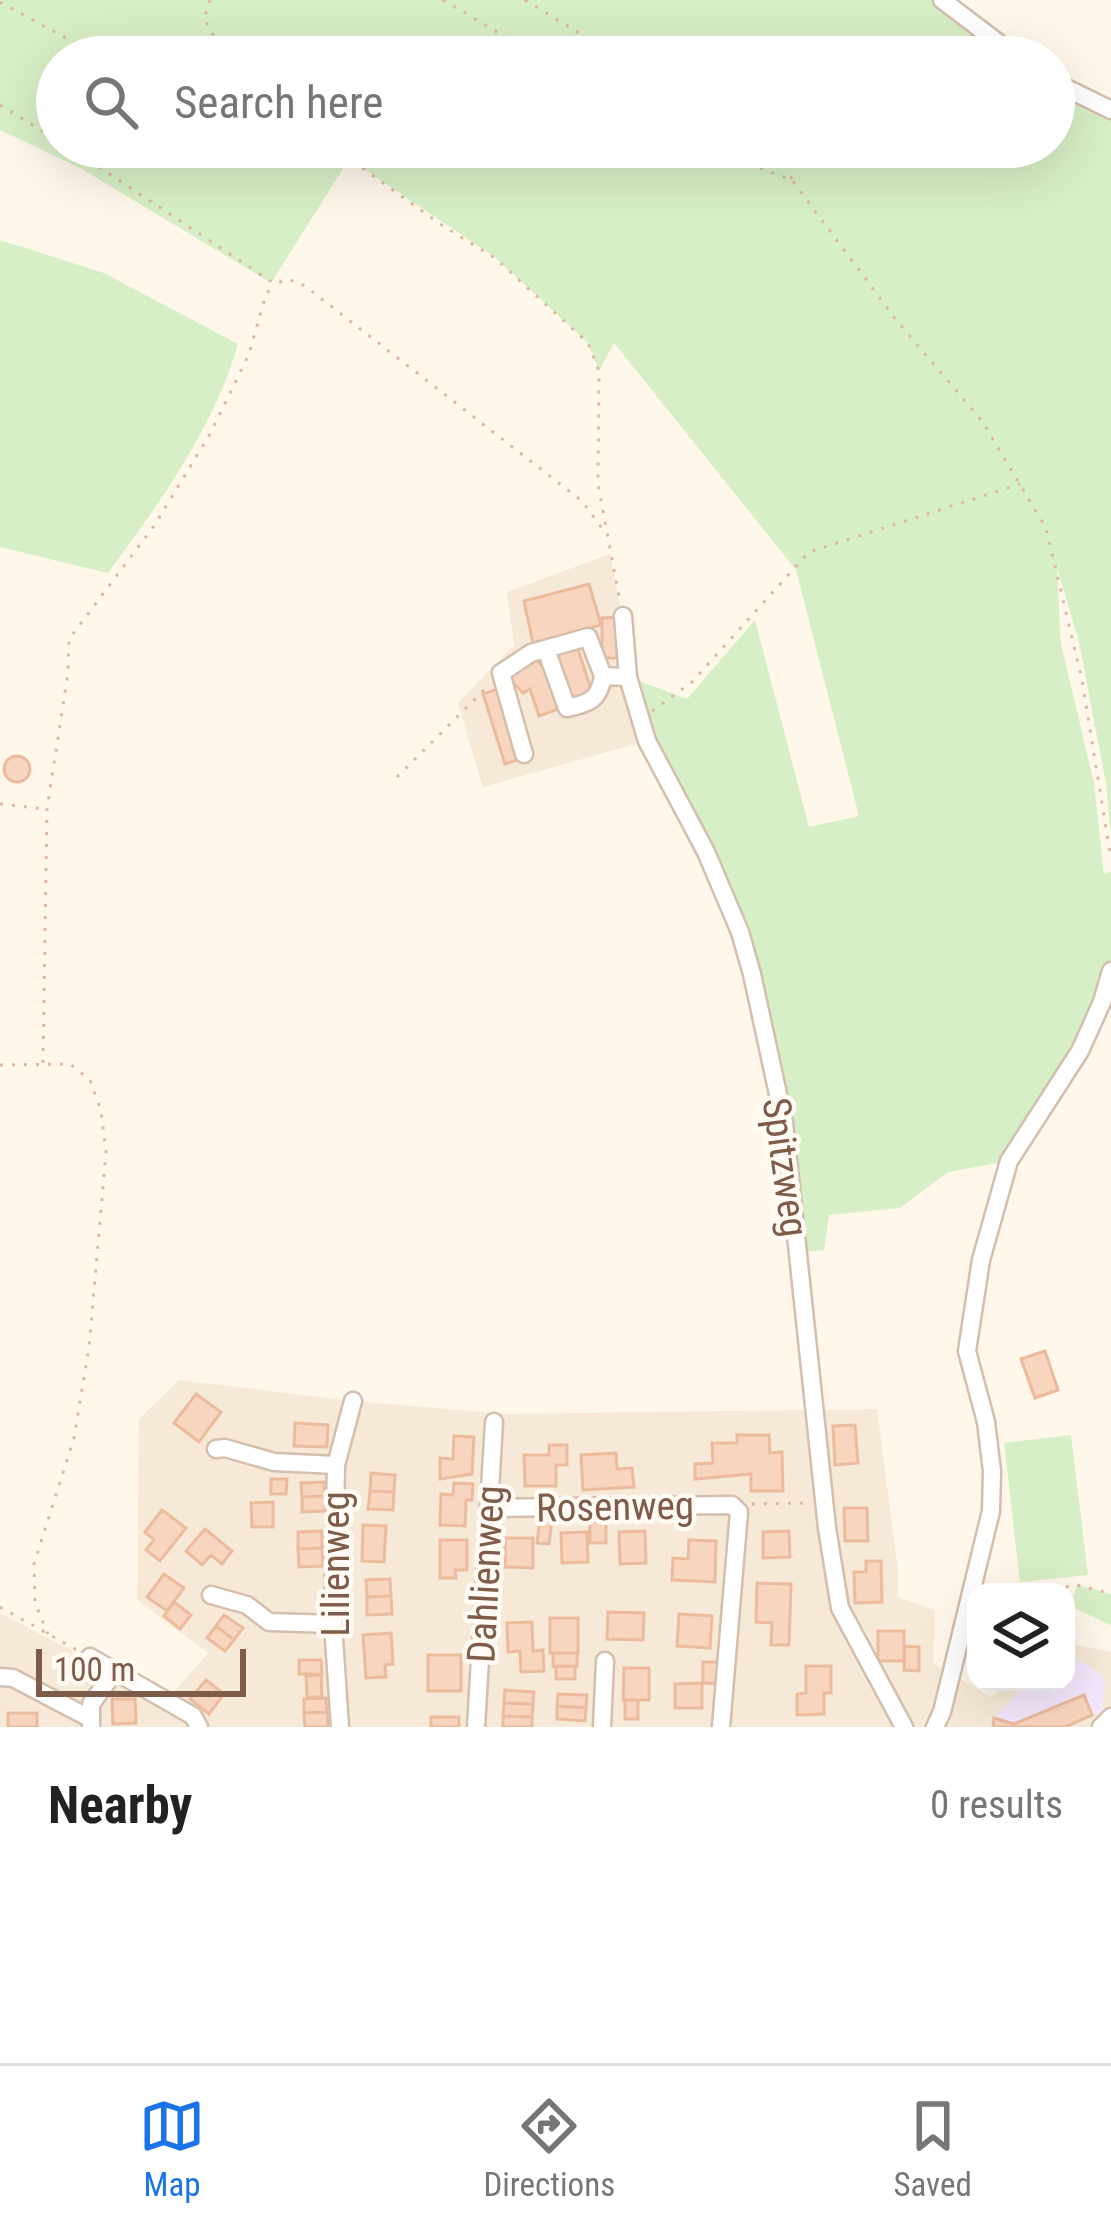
<!DOCTYPE html>
<style>
:root{--surface:#fff;--page:#f2f2f2;--text:#222;--muted:#767676;--line:#e0e0e0;--accent:#1a73e8}
body{margin:0;font-family:"Roboto Condensed",sans-serif;background:var(--page);color:var(--text)}
.controls{position:absolute;right:36px;bottom:36px;display:grid;overflow:hidden;border-radius:24px;box-shadow:0 12px 48px #0002}
.controls button{width:108px;height:108px;display:grid;place-items:center;padding:0;border:0;border-bottom:3px solid var(--line);background:var(--surface);color:var(--text);font:60px sans-serif}
.scale{position:absolute;left:36px;bottom:30px;width:210px;box-sizing:border-box;padding-left:12px;border:6px solid #7e5c49;border-top:0;font-size:33px;line-height:42px;white-space:nowrap;color:#7e5c49;-webkit-text-stroke:9px #fffaf3;paint-order:stroke}
.list{margin:0;padding:0;list-style:none}
h2{display:flex;justify-content:space-between;align-items:center;height:156px;margin:0;padding:0 48px;font-size:51px}
h2 small{font-size:39px;font-weight:400;color:var(--muted)}
.icon{flex:none;width:66px;height:66px;fill:none;stroke:currentColor;stroke-width:2;stroke-linecap:round;stroke-linejoin:round}
.map{position:relative;flex:none;width:1111px;height:1727px;overflow:hidden}
.search{position:absolute;background:var(--surface);box-shadow:0 12px 48px #0002;left:36px;right:36px;top:36px;height:132px;display:flex;align-items:center;gap:30px;box-sizing:border-box;padding:0 42px;border-radius:66px;color:var(--muted);font-size:45px}
.sheet{height:336px;background:var(--surface)}
nav{display:flex;justify-content:space-around;align-items:center;box-sizing:border-box;height:168px;border-top:3px solid var(--line);background:var(--surface);font-size:33px;color:var(--muted)}
nav a{display:grid;justify-items:center;gap:6px}
nav .on{color:var(--accent)}
.map>svg:first-child{display:block}
</style>
<div class="map">
<svg width="1111" height="1727" viewBox="0 0 1111 1727">
<rect width="100%" height="100%" fill="#fff7ea"/>
<path fill="#f7e9d7" d="M 610,554 L 647,741 L 483,787 L 458,703 L 514,645 L 507,592 Z
M 179,1380 L 353,1401 L 507,1414 L 877,1409 L 898,1571 L 898,1597 L 935,1610 L 933,1663 L 991,1697 L 1010,1682 L 1066,1682 L 1066,1643 L 1111,1652 L 1111,1727 L 0,1727 L 0,1613 L 167,1700 L 208,1653 L 137,1600 L 139,1419 Z"/>
<path fill="#f4e6fc" d="M 1066,1651 L 1105,1678 L 1102,1712 L 1065,1727 L 993,1727 L 994,1718 L 1028,1682 L 1066,1682 Z"/>
<path fill="#d7efc6" d="M 0,0 L 942,0 L 1017,57 L 57,57 L 57,147 L 1054,147 L 1054,82 L 1111,110 L 1111,838 L 1106,784 L 1079,642 L 1057,568 L 1061,644 L 1094,783 L 1104,874 L 1111,872 L 1111,1002 L 1102,1003 L 1009,1161 L 948,1172 L 900,1208 L 829,1215 L 824,1250 L 798,1253 L 784,1122 L 740,932 L 647,741 L 628,677 L 687,699 L 755,620 L 809,827 L 859,816 L 796,570 L 614,343 L 599,371 L 588,343 L 496,258 L 349,159 L 271,283 L 80,168 L 0,130 Z
M 0,240 L 104,273 L 238,344 C 214,428 159,504 108,573 L 0,547 Z
M 1071,1435 L 1088,1575 L 1020,1582 L 1004,1443 Z
M 1077,1585 L 1111,1594 L 1111,1625 L 1070,1606 Z"/>
<path fill="#f8d5be" stroke="#ecbb9d" stroke-width="3" d="M 589,584 L 601,625 L 533,643 L 524,601 Z
M 620,617 L 621,658 L 602,658 L 602,618 Z
M 577,646 L 593,696 L 573,703 L 557,653 Z
M 534,656 L 549,675 L 561,708 L 539,716 L 530,689 L 523,693 L 507,676 Z
M 498,689 L 520,759 L 505,764 L 483,694 Z
M4 769a13 13 0 1 1 26 0a13 13 0 1 1-26 0Z
M 1045,1351 L 1058,1390 L 1035,1398 L 1021,1359 Z
M 196,1394 L 221,1412 L 199,1442 L 174,1423 Z
M 295,1423 L 328,1425 L 327,1447 L 294,1446 Z
M 855,1425 L 858,1463 L 835,1465 L 833,1426 Z
M 737,1435 L 769,1435 L 770,1453 L 782,1452 L 783,1491 L 751,1491 L 751,1474 L 695,1479 L 695,1464 L 713,1463 L 712,1443 L 737,1443 Z
M 454,1436 L 474,1437 L 472,1474 L 440,1479 L 440,1458 L 453,1459 Z
M 549,1445 L 567,1445 L 567,1465 L 556,1465 L 556,1486 L 525,1486 L 524,1455 L 549,1455 Z
M 616,1453 L 617,1469 L 632,1468 L 634,1487 L 583,1490 L 581,1455 Z
M 371,1473 L 395,1475 L 394,1492 L 370,1491 Z
M 271,1479 L 287,1479 L 286,1494 L 271,1494 Z
M 324,1482 L 325,1496 L 302,1497 L 301,1483 Z
M 454,1483 L 473,1484 L 472,1500 L 466,1500 L 465,1526 L 440,1525 L 441,1494 L 453,1495 Z
M 370,1491 L 394,1492 L 393,1510 L 368,1509 Z
M 325,1496 L 325,1511 L 302,1512 L 302,1497 Z
M 273,1502 L 273,1527 L 252,1527 L 251,1503 Z
M 844,1508 L 867,1508 L 868,1541 L 845,1541 Z
M 162,1510 L 186,1528 L 160,1561 L 146,1550 L 154,1540 L 145,1532 Z
M 540,1518 L 552,1519 L 549,1544 L 537,1543 Z
M 590,1522 L 606,1522 L 606,1543 L 590,1543 Z
M 363,1525 L 386,1526 L 384,1562 L 362,1561 Z
M 205,1529 L 232,1551 L 222,1564 L 211,1555 L 202,1565 L 186,1551 Z
M 322,1531 L 322,1548 L 298,1549 L 298,1532 Z
M 645,1531 L 646,1563 L 620,1564 L 619,1532 Z
M 789,1531 L 790,1557 L 763,1558 L 763,1532 Z
M 587,1532 L 588,1562 L 562,1563 L 561,1533 Z
M 505,1538 L 533,1538 L 533,1568 L 505,1567 Z
M 440,1540 L 467,1540 L 467,1570 L 455,1570 L 456,1578 L 440,1578 Z
M 689,1540 L 716,1541 L 715,1582 L 672,1580 L 673,1558 L 688,1559 Z
M 322,1548 L 323,1566 L 299,1567 L 298,1549 Z
M 866,1561 L 881,1561 L 882,1602 L 855,1603 L 854,1572 L 866,1572 Z
M 164,1574 L 184,1588 L 167,1611 L 147,1597 Z
M 390,1579 L 391,1596 L 367,1597 L 366,1580 Z
M 757,1583 L 791,1584 L 789,1645 L 771,1645 L 772,1623 L 756,1622 Z
M 391,1596 L 392,1614 L 367,1615 L 367,1597 Z
M 174,1602 L 191,1615 L 180,1629 L 164,1616 Z
M 608,1612 L 644,1613 L 643,1640 L 607,1639 Z
M 679,1614 L 712,1616 L 710,1648 L 677,1646 Z
M 224,1615 L 243,1628 L 234,1640 L 216,1626 Z
M 550,1618 L 578,1618 L 578,1653 L 550,1653 Z
M 532,1622 L 533,1651 L 543,1650 L 544,1671 L 521,1672 L 520,1651 L 508,1652 L 507,1623 Z
M 216,1626 L 234,1640 L 225,1651 L 207,1638 Z
M 878,1631 L 904,1631 L 904,1661 L 878,1661 Z
M 391,1633 L 393,1664 L 385,1665 L 386,1677 L 366,1678 L 363,1635 Z
M 905,1646 L 919,1647 L 919,1671 L 904,1670 Z
M 553,1653 L 577,1653 L 577,1666 L 553,1667 Z
M 428,1655 L 461,1655 L 461,1691 L 428,1691 Z
M 299,1660 L 321,1660 L 322,1674 L 299,1674 Z
M 703,1662 L 719,1662 L 718,1684 L 703,1683 Z
M 556,1666 L 575,1666 L 575,1679 L 556,1679 Z
M 806,1666 L 831,1666 L 831,1693 L 824,1693 L 824,1714 L 797,1715 L 797,1694 L 806,1693 Z
M 624,1668 L 649,1668 L 649,1700 L 623,1700 Z
M 321,1675 L 322,1697 L 307,1697 L 306,1676 Z
M 206,1680 L 224,1694 L 209,1714 L 190,1699 Z
M 702,1683 L 702,1708 L 675,1708 L 675,1684 Z
M 505,1690 L 534,1692 L 533,1704 L 504,1703 Z
M 558,1694 L 587,1695 L 586,1708 L 557,1706 Z
M 1084,1695 L 1092,1715 L 1065,1727 L 993,1727 L 994,1718 L 1014,1724 Z
M 326,1698 L 327,1712 L 304,1713 L 304,1699 Z
M 112,1699 L 135,1699 L 136,1723 L 113,1724 Z
M 625,1700 L 638,1700 L 638,1719 L 625,1719 Z
M 504,1703 L 533,1704 L 532,1717 L 503,1716 Z
M 557,1706 L 586,1708 L 585,1721 L 557,1719 Z
M 327,1712 L 328,1727 L 305,1727 L 304,1713 Z
M 8,1713 L 37,1713 L 37,1727 L 8,1727 Z
M 503,1716 L 532,1717 L 532,1727 L 503,1727 Z
M 431,1717 L 459,1717 L 459,1727 L 431,1727 Z"/>
<g fill="none" stroke-linecap="round" stroke-linejoin="round">
<g stroke="#d4bead" stroke-width="21">
<path id="minor" d="M 942,0 L 1017,57
M 1054,82 L 1111,110
M 623,616 L 628,677 L 647,741 L 706,852 L 740,932 L 752,974 L 784,1122 L 827,1528 L 840,1608 L 904,1727
M 547,652 L 567,708 C 590,703 599,700 603,676 L 628,677
M 524,754 L 501,673 L 531,653 L 588,637 L 603,676
M 216,1449 L 225,1448 L 274,1462 L 336,1465
M 488,1508 L 732,1505 L 739,1512 L 721,1727
M 211,1595 L 247,1605 L 269,1622 L 333,1624
M 90,1657 L 193,1716 L 199,1727
M 0,1677 L 13,1678 L 91,1719
M 91,1726 L 91,1704 L 115,1671
M 340,1727 L 333,1624 L 336,1465 L 353,1401
M 476,1727 L 494,1422
M 602,1727 L 605,1661
M 935,1727 L 942,1712 L 991,1511 L 992,1471 L 986,1422 L 967,1351 L 981,1260 L 1009,1161 L 1080,1051 L 1102,1002 L 1111,971
M 1101,1727 L 1111,1717"/>
</g>
<path stroke="#deb8a0" stroke-width="3" stroke-dasharray="3 9" stroke-linecap="butt" d="M 210,0 L 204,19 L 226,57
M 443,0 L 539,57
M 525,0 L 619,57
M 0,2 L 73,42 L 114,57
M 0,105 L 57,140
M 69,147 L 275,284 L 288,279 L 305,286 L 582,501 L 604,531
M 325,147 L 335,151
M 333,147 L 443,226 L 495,258 L 588,343 L 599,371 L 598,484 L 620,602
M 704,147 L 792,180 L 897,321 L 982,421 L 1046,528 L 1082,680 L 1111,859
M 757,147 L 785,160 L 792,180
M 652,711 L 692,682 L 809,552 L 1020,484
M 397,777 L 489,685
M 0,804 L 46,809
M 43,1063 L 47,809 L 68,673 L 69,639 L 154,526 L 210,434 L 249,354 L 266,294 L 275,284
M 0,1065 L 70,1064 L 90,1080 L 101,1111 L 106,1152 L 89,1347 L 74,1438 L 34,1564 L 35,1603 L 48,1634
M 752,1504 L 808,1503
M 1030,1592 L 1077,1585 L 1111,1594
M 0,1607 L 77,1650"/>
<use href="#minor" stroke="#fff" stroke-width="16"/>
</g>
<g text-anchor="middle" stroke-width="9" stroke-linejoin="round" paint-order="stroke">
<g font-size="39" fill="#7e5c49" stroke="#fffaf3">
<text transform="translate(786 1167) rotate(82)" y="14">Spitzweg</text>
<text transform="translate(615 1506) rotate(-1)" y="14">Rosenweg</text>
<text transform="translate(335 1564) rotate(-90)" y="14">Lilienweg</text>
<text transform="translate(485 1574) rotate(-87)" y="14">Dahlienweg</text>
</g>
</g>
</svg>
<div class="controls">
<button><svg class="icon" aria-label="layers" viewBox="0 0 24 24"><path d="M12 4l9 5-9 5-9-5zM3 14l9 5 9-5"/></svg></button>
</div>
<div class="scale">100 m</div>
<div class="search"><svg class="icon" aria-label="search" viewBox="0 0 24 24"><circle cx="10" cy="10" r="6"/><path d="M15 15l6 6"/></svg>Search here</div>
</div>
<section class="sheet">
<h2>Nearby<small>0 results</small></h2>
<ul class="list">
</ul>
</section>
<nav>
<a class="on"><svg class="icon" aria-label="map" viewBox="0 0 24 24"><path d="M3 6l6-2 6 2 6-2v14l-6 2-6-2-6 2zM9 4v14M15 6v14"/></svg>Map</a>
<a><svg class="icon" aria-label="directions" viewBox="0 0 24 24"><path d="M12 3l9 9-9 9-9-9zM9 14v-3h6M13 9l2 2-2 2"/></svg>Directions</a>
<a><svg class="icon" aria-label="saved" viewBox="0 0 24 24"><path d="M7 4h10v16l-5-4-5 4z"/></svg>Saved</a>
</nav>
